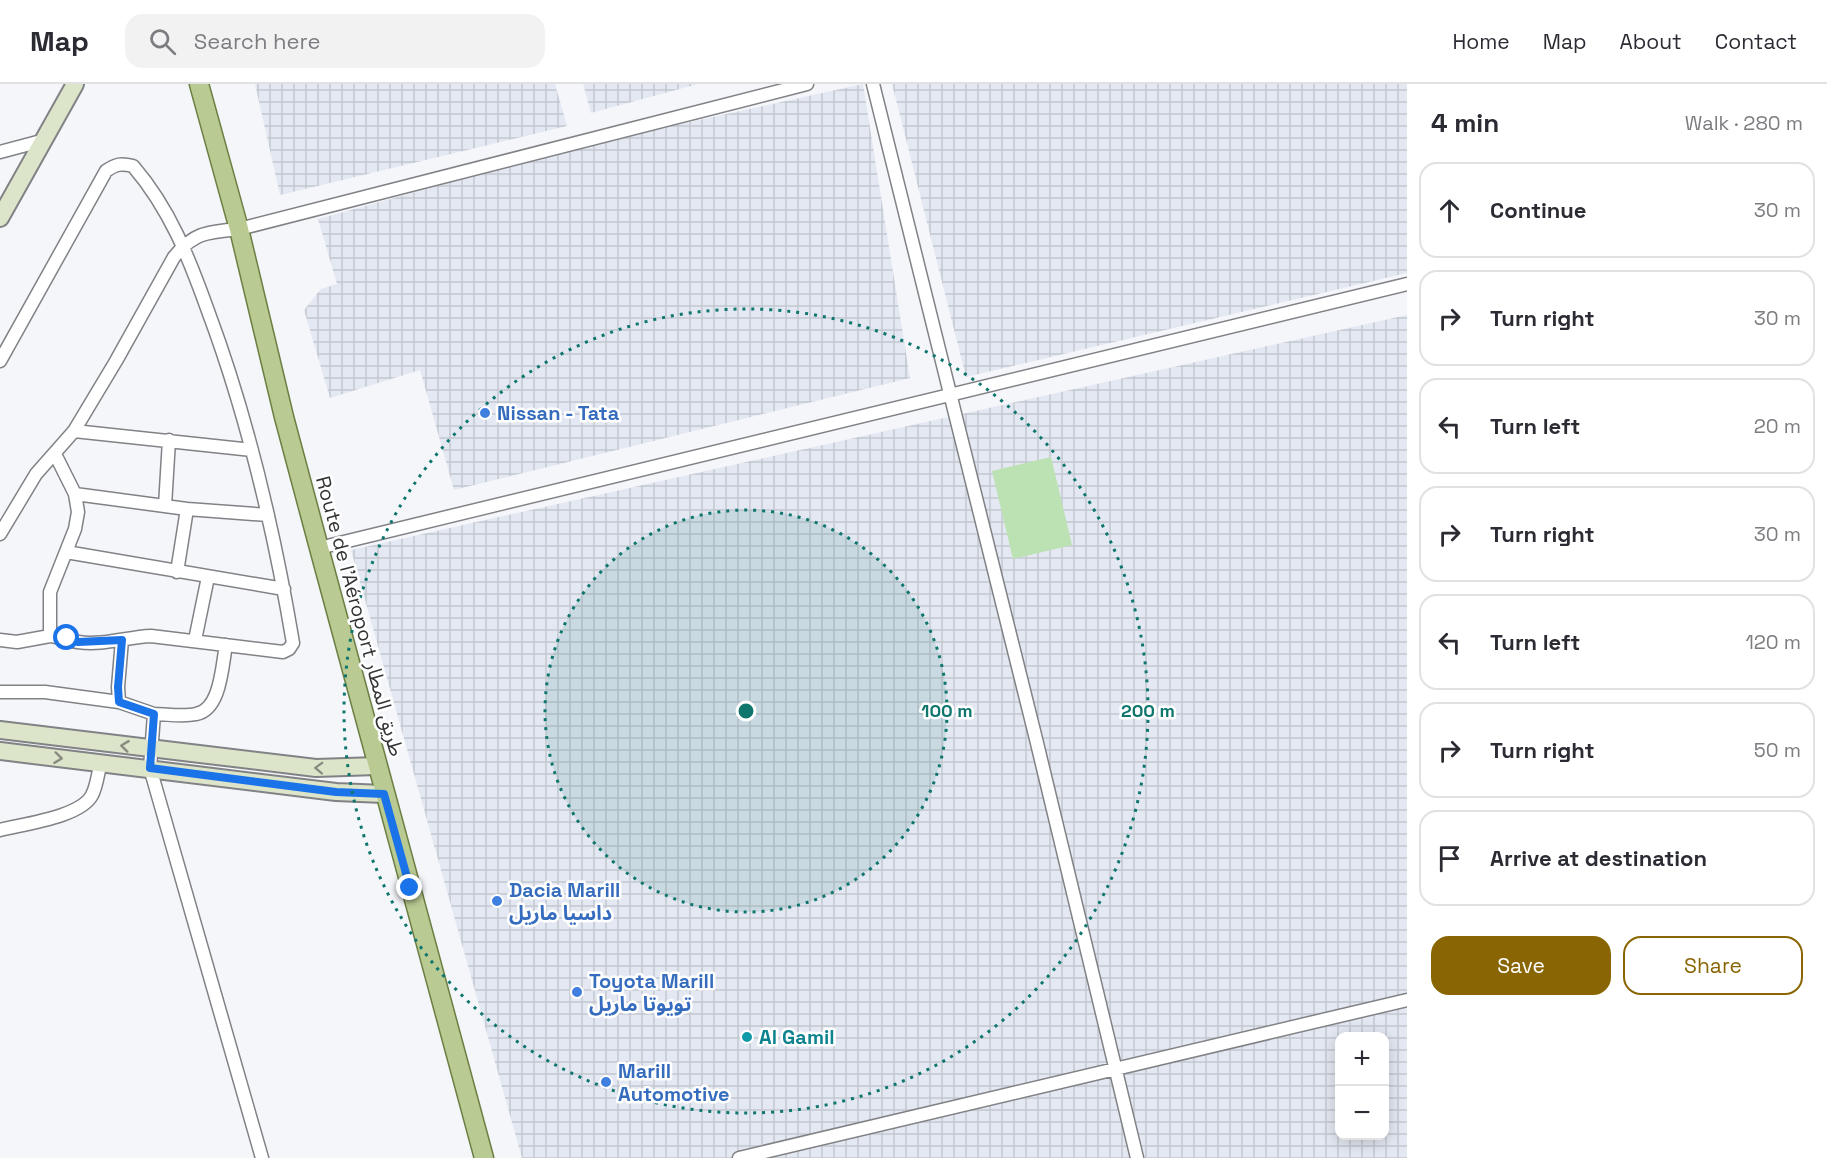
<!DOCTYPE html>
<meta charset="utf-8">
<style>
:root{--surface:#fff;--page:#f2f2f3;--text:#2b2b33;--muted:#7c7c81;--line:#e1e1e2;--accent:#8a6504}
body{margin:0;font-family:"Space Grotesk","Noto Sans Arabic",sans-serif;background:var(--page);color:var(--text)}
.controls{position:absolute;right:18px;bottom:18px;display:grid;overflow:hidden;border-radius:12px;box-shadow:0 3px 15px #0003}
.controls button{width:54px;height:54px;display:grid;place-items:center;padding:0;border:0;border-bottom:2px solid var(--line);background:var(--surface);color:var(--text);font:30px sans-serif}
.stop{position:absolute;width:18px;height:18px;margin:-14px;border:4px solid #1a73e8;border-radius:50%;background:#fff}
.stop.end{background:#1a73e8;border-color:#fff;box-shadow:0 2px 6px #0008}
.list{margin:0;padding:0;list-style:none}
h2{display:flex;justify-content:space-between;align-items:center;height:78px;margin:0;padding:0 24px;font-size:26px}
h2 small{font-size:20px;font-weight:400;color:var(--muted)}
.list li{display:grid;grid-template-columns:39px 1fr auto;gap:18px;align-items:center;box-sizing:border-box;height:96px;margin:0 12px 12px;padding:0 12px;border:2px solid var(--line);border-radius:18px}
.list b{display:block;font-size:22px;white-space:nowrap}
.list em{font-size:20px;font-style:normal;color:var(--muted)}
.actions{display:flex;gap:12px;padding:18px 24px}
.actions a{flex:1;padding:14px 0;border:2px solid var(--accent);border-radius:18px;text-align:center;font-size:21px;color:var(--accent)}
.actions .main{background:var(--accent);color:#fff}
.icon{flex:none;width:33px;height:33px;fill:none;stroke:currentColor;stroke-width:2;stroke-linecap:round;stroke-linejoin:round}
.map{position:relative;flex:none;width:1407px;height:1074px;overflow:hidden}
header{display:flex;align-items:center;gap:36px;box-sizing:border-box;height:84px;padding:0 30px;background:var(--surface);border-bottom:2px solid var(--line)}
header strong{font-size:28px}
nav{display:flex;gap:33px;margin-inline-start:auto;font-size:21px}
.search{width:420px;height:54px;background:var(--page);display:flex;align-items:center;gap:15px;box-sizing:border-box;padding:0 21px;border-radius:18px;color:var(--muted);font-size:22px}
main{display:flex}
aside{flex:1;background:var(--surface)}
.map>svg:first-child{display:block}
</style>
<header>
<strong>Map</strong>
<div class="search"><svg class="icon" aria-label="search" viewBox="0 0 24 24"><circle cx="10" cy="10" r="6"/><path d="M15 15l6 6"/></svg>Search here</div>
<nav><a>Home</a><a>Map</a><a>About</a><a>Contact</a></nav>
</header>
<main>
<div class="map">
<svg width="1407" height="1074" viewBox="0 0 1407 1074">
<defs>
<pattern id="industrial-grid" width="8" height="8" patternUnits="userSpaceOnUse" patternTransform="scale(1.5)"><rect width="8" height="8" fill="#e3e8f2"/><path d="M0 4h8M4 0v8" fill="none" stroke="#c3c8d0"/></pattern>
</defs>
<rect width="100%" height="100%" fill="#f4f6fa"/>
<path fill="url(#industrial-grid)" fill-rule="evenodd" d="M 255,0 L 555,0 L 567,42 L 280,111 Z
M 583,0 L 698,0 L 591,29 Z
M 863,0 L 910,294 L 454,406 L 420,286 L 330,314 L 304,226 L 321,205 L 337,200 L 318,135 L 590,60 Z
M 892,0 L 1407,0 L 1407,189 L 966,293 Z
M 1407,231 L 1407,1074 L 522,1074 L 351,466 ZM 1340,952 L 1384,952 L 1384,1052 L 1340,1052 Z"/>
<path fill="#bce1b2" d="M 1051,373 L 1072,461 L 1013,475 L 992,387 Z"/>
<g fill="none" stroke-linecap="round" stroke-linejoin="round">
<g stroke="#808285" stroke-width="15">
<path id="street" d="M 873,0 L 1036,655 L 1137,1074
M 0,68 L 45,56
M 0,277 L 106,87 C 116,80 121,79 133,82 C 170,125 189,174 208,227 C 248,334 274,446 293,559 L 289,565 L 283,568 L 151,552 C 127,553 102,562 78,558 C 69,557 60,553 50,552 L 50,508 L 75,445 L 78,428 L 75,410 L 55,370
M 74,347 L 252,366
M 75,410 L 187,425 L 268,431
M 165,422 L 169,356
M 0,450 L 36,390 L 74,347 L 116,277 L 174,173 C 194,148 208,148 239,145 L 807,0
M 319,464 L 1407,200
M 66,468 L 284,505
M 177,488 L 187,425
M 0,556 L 17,558 L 50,552
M 122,556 L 118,603 L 119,618 L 154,630 L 150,684 L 262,1074
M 195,556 L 208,493
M 0,608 L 45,608 L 119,618
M 154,630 C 167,630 183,633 196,630 C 221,626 222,581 226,561
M 0,746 C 23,740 81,733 92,711 C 97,702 98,688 101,678
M 739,1074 L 1407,916"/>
</g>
<g stroke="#808285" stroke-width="20">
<path id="secondary" d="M 0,134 L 75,0
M 0,646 L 316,684 L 377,682
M 0,667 L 336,708 L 384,710"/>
</g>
<g stroke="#6c7f43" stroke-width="21">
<path id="primary" d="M 199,0 L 239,145 L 284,333 L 319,464 L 484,1074"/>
</g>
<use href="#street" stroke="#fff" stroke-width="12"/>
<use href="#secondary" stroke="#dce5c9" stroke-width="16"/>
<use href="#primary" stroke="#b9ca92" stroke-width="18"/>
</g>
<defs><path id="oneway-chevron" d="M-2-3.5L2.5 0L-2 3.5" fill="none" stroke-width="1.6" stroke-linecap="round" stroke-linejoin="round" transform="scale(1.5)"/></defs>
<g stroke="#888c80">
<use href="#oneway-chevron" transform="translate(125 662) rotate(-173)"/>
<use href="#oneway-chevron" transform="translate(58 674) rotate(7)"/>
<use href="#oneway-chevron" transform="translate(319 684) rotate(-178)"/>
</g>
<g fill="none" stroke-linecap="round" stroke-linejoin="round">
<path stroke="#1a73e8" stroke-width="8" d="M 67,554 L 78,558 L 122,556 L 118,603 L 119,618 L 154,630 L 150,684 L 336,708 L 384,710 L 410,804"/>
</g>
<circle cx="746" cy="627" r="201" fill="#0f766e" fill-opacity=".12"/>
<g fill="none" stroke="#0f766e" stroke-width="3" stroke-dasharray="3 6">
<circle cx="746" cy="627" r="201"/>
<circle cx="746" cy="627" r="402"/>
</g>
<g fill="#3f7fe0" stroke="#fff" stroke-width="2">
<circle cx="485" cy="329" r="6"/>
<circle cx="497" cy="817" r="6"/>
<circle cx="577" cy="908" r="6"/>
<circle cx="606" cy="998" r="6"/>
</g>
<circle fill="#0f9aa8" stroke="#fff" stroke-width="2" cx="747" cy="953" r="6"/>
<g text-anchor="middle" stroke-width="5" stroke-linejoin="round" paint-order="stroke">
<g font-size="20" font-weight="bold" fill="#366cbe" stroke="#fff" text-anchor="start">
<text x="497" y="336">Nissan - Tata</text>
<text x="509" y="813">Dacia Marill<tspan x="509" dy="23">داسيا ماريل</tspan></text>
<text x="589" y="904">Toyota Marill<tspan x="589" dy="23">تويوتا ماريل</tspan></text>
<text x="618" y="994">Marill<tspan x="618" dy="23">Automotive</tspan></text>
</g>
<g font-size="20" fill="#333436" stroke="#fff">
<text transform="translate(360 532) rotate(75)" y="7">Route de l'Aéroport طريق المطار</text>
</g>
<g font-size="20" font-weight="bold" fill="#0d838f" stroke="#fff" text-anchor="start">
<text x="759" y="960">Al Gamil</text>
</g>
</g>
<circle cx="746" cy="627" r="9" fill="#0f766e" stroke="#fff" stroke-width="3"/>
<g font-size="18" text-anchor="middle" font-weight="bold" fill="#0f766e" stroke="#fff" stroke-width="5" stroke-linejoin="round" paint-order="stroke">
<text x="947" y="633">100 m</text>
<text x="1148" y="633">200 m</text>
</g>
</svg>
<div class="controls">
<button>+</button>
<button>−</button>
</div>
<div class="stop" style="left:67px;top:554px"></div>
<div class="stop end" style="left:410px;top:804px"></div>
</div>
<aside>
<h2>4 min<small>Walk · 280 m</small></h2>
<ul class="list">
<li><svg class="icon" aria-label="ahead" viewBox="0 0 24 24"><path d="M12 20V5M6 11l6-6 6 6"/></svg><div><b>Continue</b></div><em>30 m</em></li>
<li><svg class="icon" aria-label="right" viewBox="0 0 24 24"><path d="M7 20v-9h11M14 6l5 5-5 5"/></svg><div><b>Turn right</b></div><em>30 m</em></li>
<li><svg class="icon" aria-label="left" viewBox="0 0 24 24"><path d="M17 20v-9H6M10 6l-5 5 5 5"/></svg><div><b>Turn left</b></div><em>20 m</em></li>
<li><svg class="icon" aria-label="right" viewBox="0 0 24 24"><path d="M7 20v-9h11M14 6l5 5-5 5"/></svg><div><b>Turn right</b></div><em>30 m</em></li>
<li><svg class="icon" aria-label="left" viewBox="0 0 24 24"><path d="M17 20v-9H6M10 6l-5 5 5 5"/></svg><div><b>Turn left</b></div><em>120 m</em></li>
<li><svg class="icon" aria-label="right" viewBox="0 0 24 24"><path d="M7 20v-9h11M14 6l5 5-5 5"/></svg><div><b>Turn right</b></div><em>50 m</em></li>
<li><svg class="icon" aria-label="arrive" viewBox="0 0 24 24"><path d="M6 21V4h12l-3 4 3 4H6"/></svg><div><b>Arrive at destination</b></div></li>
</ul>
<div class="actions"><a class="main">Save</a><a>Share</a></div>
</aside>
</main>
